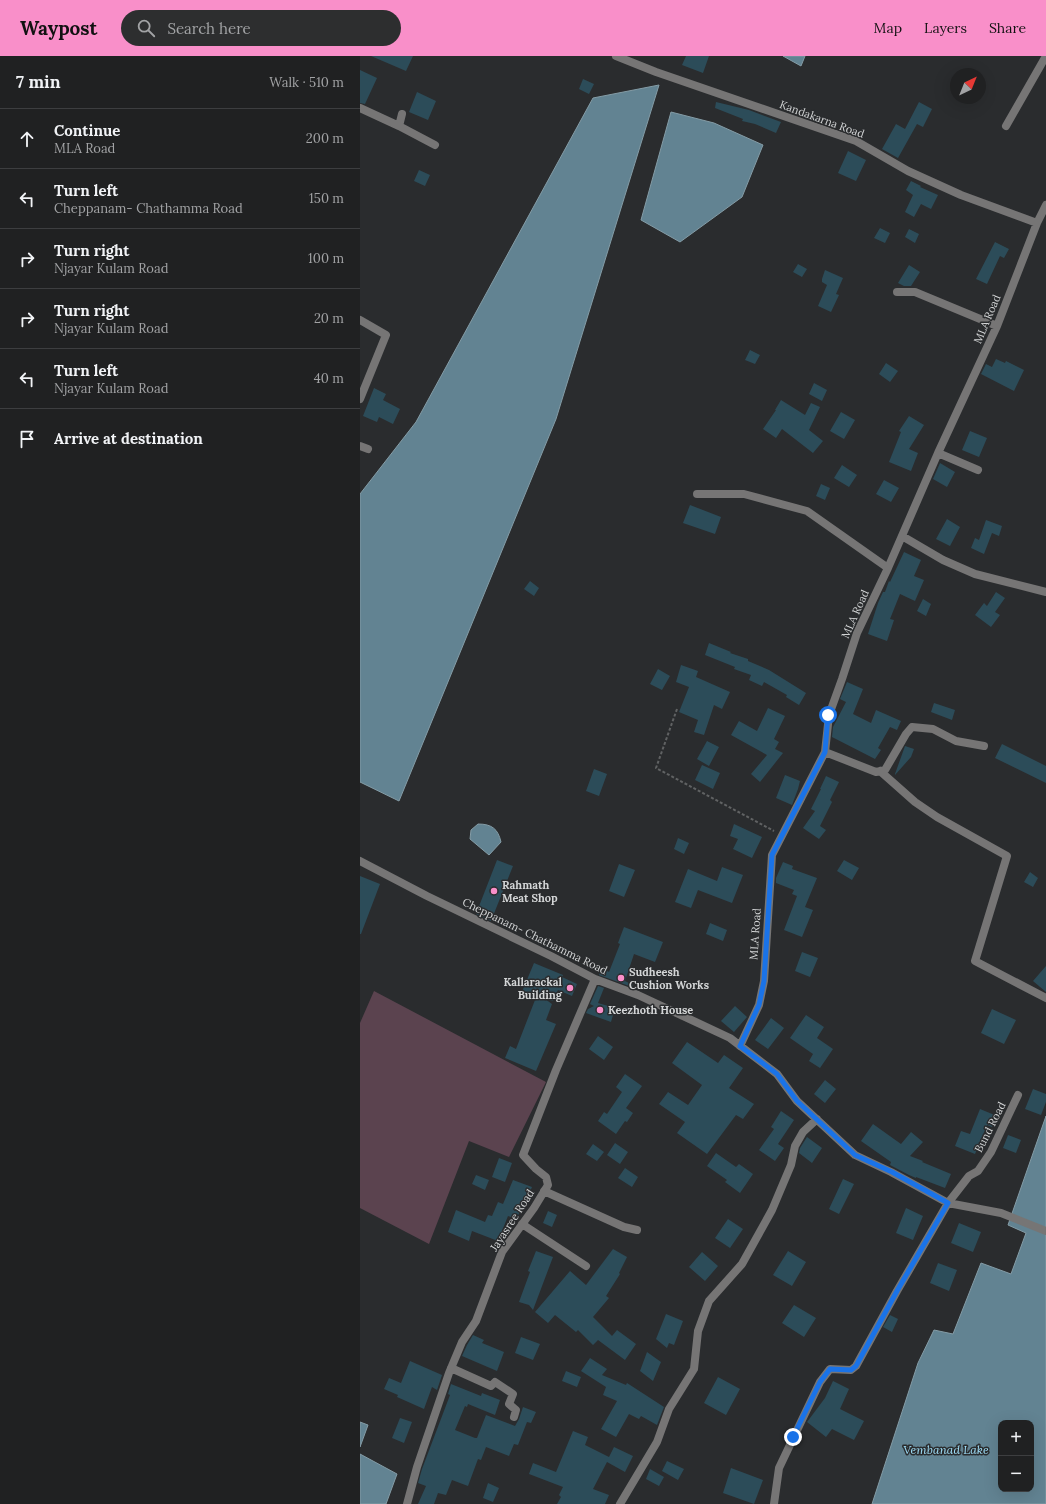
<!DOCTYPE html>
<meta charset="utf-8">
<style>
:root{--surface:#202122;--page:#2d2e2f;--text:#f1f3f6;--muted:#a2a3a5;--line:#3d3e40;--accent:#f98fc9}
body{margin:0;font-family:Lora,serif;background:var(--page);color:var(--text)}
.controls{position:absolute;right:12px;bottom:12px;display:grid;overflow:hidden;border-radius:8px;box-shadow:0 4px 16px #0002}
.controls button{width:36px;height:36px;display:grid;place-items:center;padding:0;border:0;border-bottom:1px solid var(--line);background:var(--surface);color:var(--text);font:20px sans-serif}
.compass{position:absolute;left:590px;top:12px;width:36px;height:36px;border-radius:50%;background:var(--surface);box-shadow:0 4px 16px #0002;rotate:43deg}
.stop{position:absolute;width:12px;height:12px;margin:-9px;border:3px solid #1a73e8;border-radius:50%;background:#fff}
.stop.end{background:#1a73e8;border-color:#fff;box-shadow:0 1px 4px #0008}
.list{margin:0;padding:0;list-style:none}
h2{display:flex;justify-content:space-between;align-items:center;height:52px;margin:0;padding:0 16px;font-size:17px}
h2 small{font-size:13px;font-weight:400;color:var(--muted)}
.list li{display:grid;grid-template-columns:26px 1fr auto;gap:12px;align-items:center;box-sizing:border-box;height:60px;padding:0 16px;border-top:1px solid var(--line)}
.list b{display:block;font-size:15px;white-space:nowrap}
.list p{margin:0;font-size:13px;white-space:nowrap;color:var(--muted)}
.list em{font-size:13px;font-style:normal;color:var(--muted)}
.icon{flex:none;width:22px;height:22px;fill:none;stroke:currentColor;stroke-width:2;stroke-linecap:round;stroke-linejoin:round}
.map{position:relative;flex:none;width:686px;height:1448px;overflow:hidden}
header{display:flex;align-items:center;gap:24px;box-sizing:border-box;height:56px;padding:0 20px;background:var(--accent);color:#111}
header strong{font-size:19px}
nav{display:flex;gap:22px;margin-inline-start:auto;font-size:14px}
.search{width:280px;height:36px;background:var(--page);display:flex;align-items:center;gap:10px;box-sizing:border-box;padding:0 14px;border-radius:22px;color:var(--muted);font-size:15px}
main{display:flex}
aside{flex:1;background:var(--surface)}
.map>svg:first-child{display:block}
</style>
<header>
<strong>Waypost</strong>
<div class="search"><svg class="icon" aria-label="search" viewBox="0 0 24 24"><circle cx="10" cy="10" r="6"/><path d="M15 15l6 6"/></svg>Search here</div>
<nav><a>Map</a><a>Layers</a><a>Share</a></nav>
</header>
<main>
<aside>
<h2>7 min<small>Walk · 510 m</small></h2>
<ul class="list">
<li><svg class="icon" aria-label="ahead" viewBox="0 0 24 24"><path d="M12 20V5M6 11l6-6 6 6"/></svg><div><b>Continue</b><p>MLA Road</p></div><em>200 m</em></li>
<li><svg class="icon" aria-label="left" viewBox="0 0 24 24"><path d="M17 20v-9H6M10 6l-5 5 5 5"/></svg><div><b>Turn left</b><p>Cheppanam- Chathamma Road</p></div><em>150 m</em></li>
<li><svg class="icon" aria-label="right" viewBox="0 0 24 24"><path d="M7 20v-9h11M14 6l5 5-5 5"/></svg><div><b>Turn right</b><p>Njayar Kulam Road</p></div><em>100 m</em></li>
<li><svg class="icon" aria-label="right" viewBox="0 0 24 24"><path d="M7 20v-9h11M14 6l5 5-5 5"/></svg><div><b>Turn right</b><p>Njayar Kulam Road</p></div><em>20 m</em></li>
<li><svg class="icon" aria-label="left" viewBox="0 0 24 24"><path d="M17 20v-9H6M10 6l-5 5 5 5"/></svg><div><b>Turn left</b><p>Njayar Kulam Road</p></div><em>40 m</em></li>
<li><svg class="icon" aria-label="arrive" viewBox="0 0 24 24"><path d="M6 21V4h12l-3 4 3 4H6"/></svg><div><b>Arrive at destination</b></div></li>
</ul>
</aside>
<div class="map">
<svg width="686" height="1448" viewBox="0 0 686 1448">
<rect width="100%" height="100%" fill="#2a2c2e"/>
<path fill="#5b434f" d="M 14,935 L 186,1026 L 149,1101 L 109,1085 L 69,1188 L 0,1152 L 0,967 Z"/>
<path fill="#628392" stroke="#849ca6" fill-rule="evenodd" d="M 423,0 L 445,0 L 441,10 Z
M 299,29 L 196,363 L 39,745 L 0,726 L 0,438 L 56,366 L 233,42 Z
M 311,56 L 354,67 L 403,89 L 382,141 L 320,186 L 281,164 Z
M 118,768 C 132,768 138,773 141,786 L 129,799 L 110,783 L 111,774 Z
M 686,1060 L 686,1448 L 512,1448 L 558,1307 L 574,1274 L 593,1278 L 621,1207 L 651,1218 L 666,1177 L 648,1169 ZM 641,1367 L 671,1367 L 671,1433 L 641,1433 Z
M 0,1366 L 8,1369 L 0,1391 Z
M 0,1398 L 37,1418 L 26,1448 L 0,1448 Z"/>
<path fill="#2c4c59" d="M 11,0 L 53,0 L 46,15 Z
M 326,0 L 349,0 L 343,17 L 322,9 Z
M 0,14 L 17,22 L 5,48 L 0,47 Z
M 223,23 L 234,28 L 229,38 L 219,33 Z
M 57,36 L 76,45 L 68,64 L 49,56 Z
M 356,46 L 389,54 L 421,66 L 416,77 L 395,68 L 382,65 L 383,63 L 355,52 Z
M 559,46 L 572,53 L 563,71 L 557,68 L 538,102 L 522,93 L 536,68 L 545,73 Z
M 488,95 L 506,104 L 496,125 L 478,117 Z
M 59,114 L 70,119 L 65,130 L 54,125 Z
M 551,125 L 561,130 L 560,131 L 578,139 L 571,153 L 561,148 L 554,161 L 545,156 L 553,139 L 546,134 Z
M 520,172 L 530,177 L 525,187 L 514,182 Z
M 549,173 L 559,178 L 555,187 L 545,181 Z
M 635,186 L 649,193 L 644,202 L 640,200 L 627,228 L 616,223 Z
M 438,208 L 447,213 L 442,221 L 433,216 Z
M 549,209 L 560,216 L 551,230 L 544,230 L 538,227 Z
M 465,214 L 483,222 L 476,238 L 479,239 L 471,256 L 458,250 L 467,229 L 462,226 L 462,223 Z
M 390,294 L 400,299 L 395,308 L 385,304 Z
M 636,303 L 645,307 L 646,305 L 664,314 L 654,335 L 621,318 L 626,308 L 632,311 Z
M 526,307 L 538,315 L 530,326 L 519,318 Z
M 454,327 L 467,334 L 462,345 L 449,338 Z
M 14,332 L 26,338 L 23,344 L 40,353 L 33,368 L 19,361 L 17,366 L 3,360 Z
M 421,344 L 445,359 L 451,347 L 460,351 L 449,374 L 463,385 L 453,397 L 422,373 L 416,382 L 403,373 L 416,354 L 415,354 Z
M 481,356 L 495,364 L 484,383 L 470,375 Z
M 549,360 L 564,369 L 549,393 L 558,397 L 551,415 L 529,406 L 541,376 L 539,375 Z
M 610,375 L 627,382 L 619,401 L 602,394 Z
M 580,407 L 595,416 L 587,431 L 573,423 Z
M 482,409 L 497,419 L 489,431 L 474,422 Z
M 524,424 L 539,432 L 531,446 L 516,438 Z
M 461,428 L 470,432 L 465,444 L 456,440 Z
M 330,449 L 361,461 L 355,478 L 323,467 Z
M 587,463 L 600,471 L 590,490 L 576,483 Z
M 626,464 L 642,470 L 639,480 L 632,477 L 624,498 L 611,492 L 615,482 L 619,484 Z
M 544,496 L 561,504 L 554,520 L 564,524 L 555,545 L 540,538 L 530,563 L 534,564 L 527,585 L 508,578 L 518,547 L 523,536 L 525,536 L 529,525 L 530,526 Z
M 170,525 L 179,532 L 174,540 L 164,533 Z
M 636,536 L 645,542 L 635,556 L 640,559 L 631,571 L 615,559 L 624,547 L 627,550 Z
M 563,543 L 571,548 L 566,560 L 557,555 Z
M 349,587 L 371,596 L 370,597 L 388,603 L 388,605 L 409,614 L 446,637 L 439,649 L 426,641 L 427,639 L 404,626 L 402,630 L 389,624 L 391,619 L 374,613 L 375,611 L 345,599 Z
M 321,609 L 338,615 L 336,621 L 370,636 L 362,653 L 354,649 L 344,679 L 334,676 L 338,664 L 319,656 L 329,631 L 316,626 Z
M 298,613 L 310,620 L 302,634 L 290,628 Z
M 487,626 L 503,633 L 493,658 L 511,667 L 516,654 L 541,665 L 537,674 L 530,671 L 518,692 L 521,694 L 515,703 L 472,681 L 473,671 L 486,646 L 480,643 Z
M 574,647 L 595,654 L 592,664 L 571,656 Z
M 408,652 L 425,660 L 414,683 L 419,686 L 415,693 L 423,697 L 400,726 L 391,718 L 407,699 L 371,679 L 379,665 L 397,675 Z
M 347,685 L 359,691 L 349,710 L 337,703 Z
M 642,688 L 686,710 L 686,727 L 635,702 Z
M 545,690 L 554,693 L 551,701 L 535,719 L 535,718 Z
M 342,709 L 360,717 L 353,733 L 335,724 Z
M 234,713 L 247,718 L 239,740 L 226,735 Z
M 425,719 L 440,725 L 438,733 L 432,749 L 416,742 Z
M 466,720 L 479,726 L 470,744 L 472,746 L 460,770 L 466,774 L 459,783 L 443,772 L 455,755 L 451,753 L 461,733 L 460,733 Z
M 374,768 L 402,781 L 392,802 L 373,793 L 378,783 L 370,780 Z
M 318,782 L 329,787 L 324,798 L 314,793 Z
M 137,804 L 153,810 L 131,865 L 116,858 Z
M 484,804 L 499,812 L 492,824 L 477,815 Z
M 423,806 L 433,810 L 432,813 L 457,822 L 445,851 L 453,854 L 442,881 L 424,874 L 437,840 L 432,838 L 434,834 L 416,827 L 416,822 Z
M 259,808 L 275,814 L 264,841 L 249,835 Z
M 362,811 L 383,819 L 372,847 L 338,834 L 331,852 L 315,846 L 328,813 L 357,825 Z
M 670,816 L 678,822 L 673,831 L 664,826 Z
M 0,820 L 20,828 L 1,878 L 0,878 Z
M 350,867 L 367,874 L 363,885 L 346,878 Z
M 264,871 L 303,886 L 295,906 L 274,898 L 265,925 L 273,929 L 272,931 L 239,919 L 242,912 L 249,916 L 260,888 L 258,887 Z
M 442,896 L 458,902 L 450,921 L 435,915 Z
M 174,907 L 203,919 L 202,921 L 217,928 L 212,940 L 198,934 L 193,945 L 185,943 L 192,948 L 186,964 L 196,968 L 176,1015 L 145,1002 L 150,990 L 156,993 L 175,944 L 161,938 Z
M 686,910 L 686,936 L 673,925 Z
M 238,930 L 244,932 L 238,947 L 255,952 L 251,966 L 226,957 L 228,953 L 234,950 L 230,948 Z
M 375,950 L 387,961 L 374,976 L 361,965 Z
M 632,953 L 656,964 L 644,988 L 621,977 Z
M 446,959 L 464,971 L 457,982 L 473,993 L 460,1012 L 449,1005 L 453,998 L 430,982 Z
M 411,962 L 424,972 L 408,993 L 395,984 Z
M 238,980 L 253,991 L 244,1004 L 229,993 Z
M 327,986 L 358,1007 L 364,999 L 383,1012 L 369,1032 L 394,1048 L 383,1063 L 376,1059 L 347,1098 L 317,1077 L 325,1066 L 299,1048 L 308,1036 L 328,1049 L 342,1029 L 312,1007 Z
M 265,1018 L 282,1030 L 266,1052 L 273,1057 L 267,1066 L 265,1065 L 256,1078 L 238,1065 L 244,1056 L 247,1058 L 262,1036 L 256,1031 Z
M 465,1024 L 476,1033 L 465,1047 L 454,1038 Z
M 673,1033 L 686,1038 L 686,1046 L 681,1059 L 665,1053 Z
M 620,1053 L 637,1060 L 632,1071 L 627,1069 L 615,1098 L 595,1090 L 601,1075 L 610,1078 Z
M 421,1055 L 434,1064 L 418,1088 L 424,1092 L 415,1105 L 399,1094 L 414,1073 L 411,1071 Z
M 513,1068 L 541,1088 L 551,1076 L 563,1086 L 550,1100 L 563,1105 L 562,1106 L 591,1118 L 585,1132 L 556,1121 L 556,1122 L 549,1119 L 530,1109 L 531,1106 L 501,1085 Z
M 648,1079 L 661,1084 L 656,1097 L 643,1092 Z
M 447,1081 L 462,1092 L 452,1107 L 439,1097 L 440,1092 Z
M 255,1087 L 268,1096 L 260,1108 L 247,1099 Z
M 233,1088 L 244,1096 L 237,1105 L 226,1098 Z
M 356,1097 L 376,1111 L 379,1108 L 393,1118 L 380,1137 L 365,1126 L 367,1124 L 347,1110 Z
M 139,1102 L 152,1107 L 145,1126 L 132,1121 Z
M 265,1112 L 278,1121 L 272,1131 L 258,1122 Z
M 116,1119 L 129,1124 L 125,1134 L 112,1128 Z
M 483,1123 L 494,1128 L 479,1158 L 469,1153 Z
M 153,1124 L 172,1131 L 164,1150 L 162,1150 L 157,1163 L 148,1160 L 138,1185 L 112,1175 L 109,1185 L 88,1176 L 96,1154 L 125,1166 L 128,1159 L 132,1160 L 138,1146 L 143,1148 Z
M 546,1152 L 563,1160 L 553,1184 L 536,1177 Z
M 188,1155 L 197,1159 L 192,1171 L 183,1167 Z
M 368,1163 L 383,1173 L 370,1192 L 355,1182 Z
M 599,1167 L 621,1176 L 613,1196 L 591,1187 Z
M 253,1193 L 267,1201 L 259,1217 L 260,1218 L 246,1240 L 249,1242 L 233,1261 L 252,1280 L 257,1274 L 276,1288 L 265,1304 L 238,1284 L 233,1289 L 218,1274 L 216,1276 L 195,1259 L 188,1267 L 175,1256 L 210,1215 L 226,1229 Z
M 176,1195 L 193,1201 L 173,1254 L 169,1249 L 159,1246 L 170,1216 L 168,1215 Z
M 428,1195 L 446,1206 L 432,1230 L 413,1219 Z
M 342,1196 L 358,1210 L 345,1225 L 329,1211 Z
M 578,1207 L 597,1214 L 589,1235 L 570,1227 Z
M 434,1249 L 456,1262 L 444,1281 L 422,1267 Z
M 306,1258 L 323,1265 L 314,1289 L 309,1287 L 307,1292 L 296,1283 Z
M 530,1259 L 538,1263 L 532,1276 L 523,1271 Z
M 113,1279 L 124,1284 L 122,1287 L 144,1296 L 137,1315 L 102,1300 L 107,1289 Z
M 161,1281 L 180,1288 L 173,1304 L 155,1297 Z
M 287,1296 L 301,1306 L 293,1325 L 280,1315 Z
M 230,1302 L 247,1313 L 242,1319 L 266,1329 L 267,1327 L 304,1351 L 297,1369 L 281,1360 L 279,1363 L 269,1358 L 256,1381 L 241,1373 L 257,1345 L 243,1339 L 246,1331 L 221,1315 Z
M 50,1305 L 82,1319 L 77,1334 L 72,1331 L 64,1353 L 37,1341 L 38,1339 L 24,1333 L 29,1322 L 41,1327 Z
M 206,1315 L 221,1321 L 217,1331 L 202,1325 Z
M 358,1321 L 380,1333 L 366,1359 L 344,1347 Z
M 473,1325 L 489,1333 L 480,1353 L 504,1365 L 494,1384 L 472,1373 L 466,1381 L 447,1366 L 465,1342 Z
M 91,1328 L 121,1340 L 122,1337 L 140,1344 L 135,1359 L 108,1348 L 107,1351 L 105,1350 L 95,1374 L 115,1382 L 117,1382 L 126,1359 L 155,1370 L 159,1363 L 163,1351 L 176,1356 L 171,1367 L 167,1366 L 158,1389 L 154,1388 L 149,1400 L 126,1391 L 121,1404 L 118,1403 L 108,1430 L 92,1424 L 86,1439 L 78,1437 L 74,1448 L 58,1448 L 66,1430 L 58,1427 L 62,1413 L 90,1339 L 88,1338 Z
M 40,1362 L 52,1366 L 44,1387 L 32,1382 Z
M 213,1375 L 228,1381 L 225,1389 L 249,1401 L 254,1391 L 273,1400 L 265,1416 L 247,1406 L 233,1433 L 249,1439 L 245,1448 L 197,1448 L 201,1441 L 199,1439 L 203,1431 L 169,1418 L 173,1407 L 196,1416 Z
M 307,1405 L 324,1413 L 318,1424 L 302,1415 Z
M 371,1412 L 403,1424 L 394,1448 L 363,1437 Z
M 290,1413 L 304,1421 L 299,1430 L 286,1423 Z
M 128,1427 L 139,1432 L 133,1446 L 123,1442 Z"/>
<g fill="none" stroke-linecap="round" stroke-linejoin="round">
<path stroke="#606263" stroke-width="2" stroke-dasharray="3 2" stroke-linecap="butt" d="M 317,653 L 296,712 L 414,775"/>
<path stroke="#767575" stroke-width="8" d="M 256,0 L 296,16 L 496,85 L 548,115 L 601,139 L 677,167
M 0,52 L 39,70 L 75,89
M 39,70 L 42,58
M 646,70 L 686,0
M 537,236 L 555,236 L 637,270
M 0,264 L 26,279 L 0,343
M 0,390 L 8,393
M 578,397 L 618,414
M 337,438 L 384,438 L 447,455 L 528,512
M 542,480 L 583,504 L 615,518 L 686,536
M 465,696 L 516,716 L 525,714 L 546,678 L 552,671 L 573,673 L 596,685 L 624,690
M 520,715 L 555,746 L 577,761 L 647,800 L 615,905 L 686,942
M 0,805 L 67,840 L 191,900 L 235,923 L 278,939 L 370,982 L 417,1018 L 437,1045 L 495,1099 L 531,1116 L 588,1147 L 641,1157 L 686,1175
M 380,990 L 399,949 L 404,925 L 412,799 L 465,696 L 469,659 L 482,623 L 497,577 L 528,512 L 578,397 L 637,270 L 677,167 L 686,149
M 184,1135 L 264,1171 L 277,1174
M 162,1168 L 226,1210
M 91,1312 L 131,1330 L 135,1326 L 153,1338 L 149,1348 L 156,1354 L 154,1361
M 47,1448 L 57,1411 L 89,1317 L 102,1286 L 116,1265 L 142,1196 L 174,1152 L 188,1129 L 186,1121 L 176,1113 L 163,1099 L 196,1014 L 235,923
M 260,1448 L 297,1386 L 309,1353 L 334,1313 L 338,1275 L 349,1245 L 382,1208 L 412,1154 L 431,1109 L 435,1090 L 443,1076 L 457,1063
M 414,1448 L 419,1412 L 460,1326 L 470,1313 L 491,1314 L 496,1310 L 537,1235 L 588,1147 L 609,1120 L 618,1115 L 631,1096 L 658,1039"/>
</g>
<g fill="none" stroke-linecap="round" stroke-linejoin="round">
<path stroke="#1a73e8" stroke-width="5" d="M 433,1381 L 460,1326 L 470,1313 L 491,1314 L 496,1310 L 537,1235 L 588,1147 L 532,1116 L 495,1099 L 437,1045 L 417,1018 L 380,990 L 399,949 L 404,925 L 412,799 L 465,696 L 468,659"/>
</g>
<g fill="#f98fc9" stroke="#2a2c2e" stroke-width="1.5">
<circle cx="134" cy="835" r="4"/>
<circle cx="261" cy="922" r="4"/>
<circle cx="210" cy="932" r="4"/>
<circle cx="240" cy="954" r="4"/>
</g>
<g text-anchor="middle" stroke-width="3" stroke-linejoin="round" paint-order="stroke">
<g font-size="11" fill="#d3d5d6" stroke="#2a2c2e">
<text transform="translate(462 63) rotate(20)" y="4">Kandakarna Road</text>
<text transform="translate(627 263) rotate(-67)" y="4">MLA Road</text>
<text transform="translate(495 558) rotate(-66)" y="4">MLA Road</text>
<text transform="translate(395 878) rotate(-86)" y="4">MLA Road</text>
<text transform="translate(175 880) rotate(26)" y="4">Cheppanam- Chathamma Road</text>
<text transform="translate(630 1071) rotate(-63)" y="4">Bund Road</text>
<text transform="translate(152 1164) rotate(-57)" y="4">Jayasree Road</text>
</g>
<g font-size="11" font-weight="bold" fill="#d3d5d6" stroke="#2a2c2e" text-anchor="start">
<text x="142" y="833">Rahmath<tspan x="142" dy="13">Meat Shop</tspan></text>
<text x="269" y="920">Sudheesh<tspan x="269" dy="13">Cushion Works</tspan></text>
<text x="202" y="930" text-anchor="end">Kallarackal<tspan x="202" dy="13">Building</tspan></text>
<text x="248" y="958">Keezhoth House</text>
</g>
<g font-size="12" font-style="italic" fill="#9fdef8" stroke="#2a2c2e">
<text x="586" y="1398">Vembanad Lake</text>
</g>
</g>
</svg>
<div class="controls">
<button>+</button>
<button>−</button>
</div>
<svg class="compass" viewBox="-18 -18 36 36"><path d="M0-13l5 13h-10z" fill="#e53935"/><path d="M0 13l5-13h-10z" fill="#a2a3a5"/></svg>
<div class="stop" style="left:468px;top:659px"></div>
<div class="stop end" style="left:433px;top:1381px"></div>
</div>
</main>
